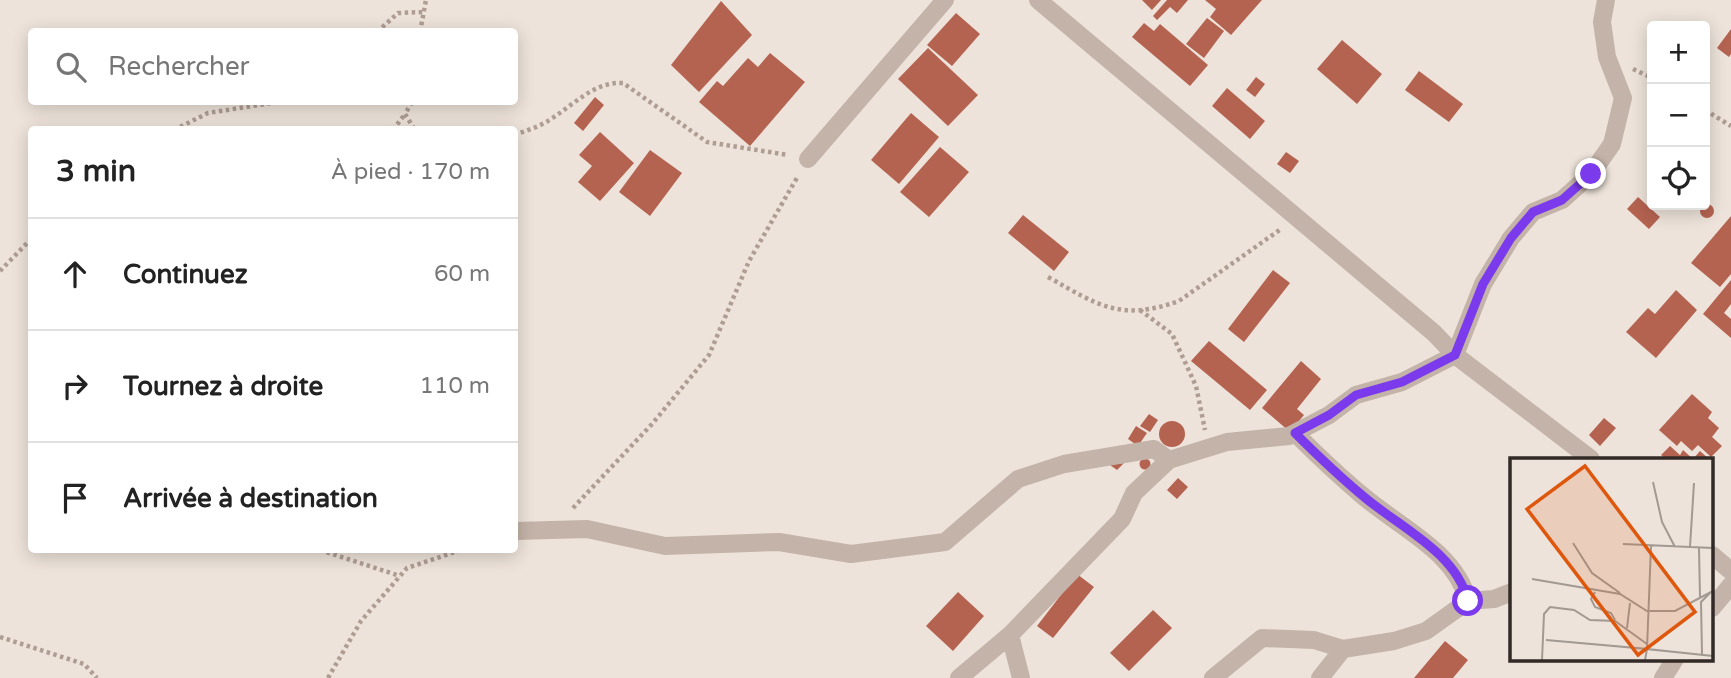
<!DOCTYPE html>
<html lang="fr">
<meta charset="utf-8">
<style>
:root{--surface:#fff;--page:#f2f2f2;--text:#222;--muted:#767676;--line:#e0e0e0}
body{margin:0;font-family:"Varela Round",sans-serif;background:var(--page);color:var(--text)}
.controls{position:absolute;right:21px;top:21px;display:grid;overflow:hidden;border-radius:7px;box-shadow:0 4px 18px #0003}
.controls button{width:63px;height:63px;display:grid;place-items:center;padding:0;border:0;border-bottom:2px solid var(--line);background:var(--surface);color:var(--text);font:35px sans-serif}
.stop{position:absolute;width:21px;height:21px;margin:-16px;border:5px solid #7c3aed;border-radius:50%;background:#fff}
.stop.end{background:#7c3aed;border-color:#fff;box-shadow:0 2px 7px #0008}
.list{margin:0;padding:0;list-style:none}
h2{display:flex;justify-content:space-between;align-items:center;height:91px;margin:0;padding:0 28px;font-size:30px}
h2 small{font-size:23px;font-weight:400;color:var(--muted)}
.list li{display:grid;grid-template-columns:46px 1fr auto;gap:21px;align-items:center;box-sizing:border-box;height:112px;padding:0 28px;border-top:2px solid var(--line)}
.list b{display:block;font-size:26px;white-space:nowrap}
.list em{font-size:23px;font-style:normal;color:var(--muted)}
.icon{flex:none;width:38px;height:38px;fill:none;stroke:currentColor;stroke-width:2;stroke-linecap:round;stroke-linejoin:round}
.map{position:relative;flex:none;width:1731px;height:678px;overflow:hidden}
.search{position:absolute;background:var(--surface);box-shadow:0 4px 18px #0003;left:28px;top:28px;width:490px;height:77px;display:flex;align-items:center;gap:18px;box-sizing:border-box;padding:0 24px;border-radius:7px;color:var(--muted);font-size:26px}
.panel{position:absolute;background:var(--surface);box-shadow:0 4px 18px #0003;left:28px;top:126px;width:490px;height:427px;border-radius:7px}
.map>svg:first-child{display:block}
</style>
<div class="map">
<svg width="1731" height="678" viewBox="0 0 1731 678">
<rect width="100%" height="100%" fill="#ede3da"/>
<path fill="#b56351" d="M 1142,0 L 1161,0 L 1152,10 Z
M 1167,0 L 1188,0 L 1177,13 L 1170,7 L 1157,20 L 1153,16 Z
M 1205,0 L 1262,0 L 1231,35 L 1210,17 L 1216,9 Z
M 721,1 L 752,35 L 699,92 L 671,65 Z
M 956,13 L 980,34 L 952,66 L 927,45 Z
M 1207,18 L 1224,31 L 1204,58 L 1186,44 Z
M 1144,23 L 1154,31 L 1160,24 L 1208,65 L 1190,86 L 1132,37 Z
M 1731,29 L 1731,54 L 1729,57 L 1717,48 Z
M 1342,40 L 1382,74 L 1357,104 L 1317,69 Z
M 928,48 L 978,95 L 948,126 L 898,79 Z
M 770,53 L 805,82 L 750,146 L 699,102 L 717,81 L 723,86 L 748,58 L 758,67 Z
M 1419,71 L 1463,104 L 1449,122 L 1405,90 Z
M 1256,77 L 1265,84 L 1255,97 L 1246,90 Z
M 1227,88 L 1265,121 L 1250,139 L 1212,106 Z
M 595,97 L 604,105 L 583,131 L 574,123 Z
M 911,113 L 939,137 L 899,184 L 871,160 Z
M 600,132 L 634,163 L 600,201 L 578,182 L 592,166 L 579,155 Z
M 940,147 L 969,172 L 929,217 L 900,192 Z
M 650,150 L 682,173 L 650,216 L 619,192 Z
M 1286,152 L 1299,161 L 1290,173 L 1277,164 Z
M 1638,197 L 1660,217 L 1649,229 L 1627,209 Z
M1700 211a7 7 0 1 1 14 0a7 7 0 1 1-14 0Z
M 1023,215 L 1069,252 L 1054,271 L 1008,233 Z
M 1731,216 L 1731,274 L 1720,287 L 1691,263 Z
M 1273,270 L 1290,283 L 1244,342 L 1228,329 Z
M 1731,280 L 1731,304 L 1724,313 L 1731,319 L 1731,338 L 1703,314 Z
M 1676,290 L 1697,310 L 1656,358 L 1626,332 L 1648,308 L 1655,314 Z
M 1209,341 L 1267,390 L 1250,410 L 1191,361 Z
M 1301,361 L 1321,379 L 1297,409 L 1304,415 L 1290,432 L 1262,408 Z
M 1692,394 L 1712,412 L 1708,418 L 1719,428 L 1712,437 L 1722,446 L 1711,457 L 1698,445 L 1692,451 L 1681,441 L 1677,446 L 1659,430 Z
M 1149,414 L 1158,420 L 1150,432 L 1140,426 Z
M 1604,418 L 1616,428 L 1600,446 L 1589,435 Z
M1159 434a13 13 0 1 1 26 0a13 13 0 1 1-26 0Z
M 1136,426 L 1147,433 L 1138,446 L 1128,439 Z
M 1670,446 L 1680,455 L 1683,450 L 1693,459 L 1700,451 L 1709,459 L 1666,459 L 1661,455 Z
M1139.5 464a5.5 5.5 0 1 1 11 0a5.5 5.5 0 1 1-11 0Z
M 1124,463 L 1117,470 L 1110,465 Z
M 1178,478 L 1188,487 L 1177,499 L 1167,490 Z
M 1077,574 L 1094,587 L 1053,638 L 1037,626 Z
M 958,592 L 984,616 L 953,651 L 926,626 Z
M 1153,610 L 1172,628 L 1129,671 L 1110,653 Z
M 1445,641 L 1468,660 L 1453,678 L 1414,678 Z"/>
<g fill="none" stroke-linecap="round" stroke-linejoin="round">
<path stroke="#af9d93" stroke-width="4.5" stroke-dasharray="3.5 3.5" stroke-linecap="butt" d="M 377,32 L 398,13 L 424,12
M 420,32 L 426,0
M 1633,69 L 1652,78
M 412,102 L 405,114 L 415,130
M 1705,110 L 1731,126
M 174,130 L 208,113 L 278,102
M 393,130 L 405,114
M 514,135 C 525,131 536,128 546,122 C 571,108 593,81 623,83 L 707,142 L 788,155
M 0,271 L 32,238
M 1048,277 C 1098,305 1120,322 1179,301 L 1281,229
M 1140,310 L 1172,334 L 1196,386 L 1205,430
M 573,508 L 652,424 L 709,355 L 749,261 L 798,176
M 320,550 L 400,576
M 0,637 L 84,664 L 97,678
M 328,678 L 361,621 L 407,568 L 461,550"/>
<path stroke="#c4b3a8" stroke-width="18" d="M 1038,0 L 1434,333 L 1455,355 L 1591,459
M 808,159 L 945,0
M 1295,433 C 1317,455 1339,476 1363,496 C 1399,527 1456,552 1468,601
M 516,531 L 587,529 L 665,546 L 779,542 L 851,554 L 945,542 L 1018,479 L 1064,464 L 1154,449 L 1169,460
M 1712,555 L 1731,571
M 1712,608 L 1731,585
M 1010,635 L 1021,678
M 959,678 L 1010,635 L 1122,519 L 1134,493 L 1169,460 L 1227,442 L 1289,436 L 1329,415 L 1356,395 L 1402,382 L 1455,355 L 1483,284 L 1511,238 L 1533,212 L 1562,200 L 1591,174 L 1612,144 L 1623,98 L 1607,57 L 1602,22 L 1606,0
M 1213,678 L 1262,638 L 1314,640 L 1343,649
M 1320,678 L 1343,649 L 1394,641 L 1426,631 L 1468,601 L 1494,599 L 1512,592
M 1663,678 L 1675,659"/>
</g>
<g fill="none" stroke-linecap="round" stroke-linejoin="round">
<path stroke="#7c3aed" stroke-width="9" d="M 1468,601 C 1456,552 1399,527 1363,496 C 1339,476 1317,455 1295,433 L 1329,415 L 1356,395 L 1402,382 L 1455,355 L 1483,284 L 1511,238 L 1533,212 L 1562,200 L 1591,174"/>
</g>
<g transform="translate(1510 458)">
<rect width="203" height="203" fill="#ede3da"/>
<path fill="none" stroke="#a29992" stroke-width="2" d="M 143,24 L 152,64 L 165,89M 63,85 L 82,115 L 110,135M 113,86 L 203,90M 141,88 L 137,191 L 203,198M 180,89 L 184,25M 189,90 L 190,140M 22,121 L 110,136 L 137,153 L 165,153 L 203,133M 85,134 L 81,141 L 85,149 L 101,155 L 105,162M 117,170 L 120,145M 36,182 L 137,191 L 135,202M 192,196 L 191,144 L 200,135M 32,202 L 34,156 L 40,149 L 64,152 L 80,162 L 105,163 L 137,186"/>
<path fill="#df570d" fill-opacity="0.15" stroke="#df570d" stroke-width="3.5" d="M 75,8 L 185,154 L 128,197 L 17,51 Z"/>
<rect width="203" height="203" fill="none" stroke="#322a27" stroke-width="3.5"/>
</g>
</svg>
<div class="controls">
<button>+</button>
<button>−</button>
<button><svg class="icon" aria-label="locate" viewBox="0 0 24 24"><circle cx="12" cy="12" r="6"/><path d="M12 2v4M12 18v4M2 12h4M18 12h4"/></svg></button>
</div>
<div class="stop" style="left:1468px;top:601px"></div>
<div class="stop end" style="left:1591px;top:174px"></div>
<div class="search"><svg class="icon" aria-label="search" viewBox="0 0 24 24"><circle cx="10" cy="10" r="6"/><path d="M15 15l6 6"/></svg>Rechercher</div>
<section class="panel">
<h2>3 min<small>À pied · 170 m</small></h2>
<ul class="list">
<li><svg class="icon" aria-label="ahead" viewBox="0 0 24 24"><path d="M12 20V5M6 11l6-6 6 6"/></svg><div><b>Continuez</b></div><em>60 m</em></li>
<li><svg class="icon" aria-label="right" viewBox="0 0 24 24"><path d="M7 20v-9h11M14 6l5 5-5 5"/></svg><div><b>Tournez à droite</b></div><em>110 m</em></li>
<li><svg class="icon" aria-label="arrive" viewBox="0 0 24 24"><path d="M6 21V4h12l-3 4 3 4H6"/></svg><div><b>Arrivée à destination</b></div></li>
</ul>
</section>
</div>
